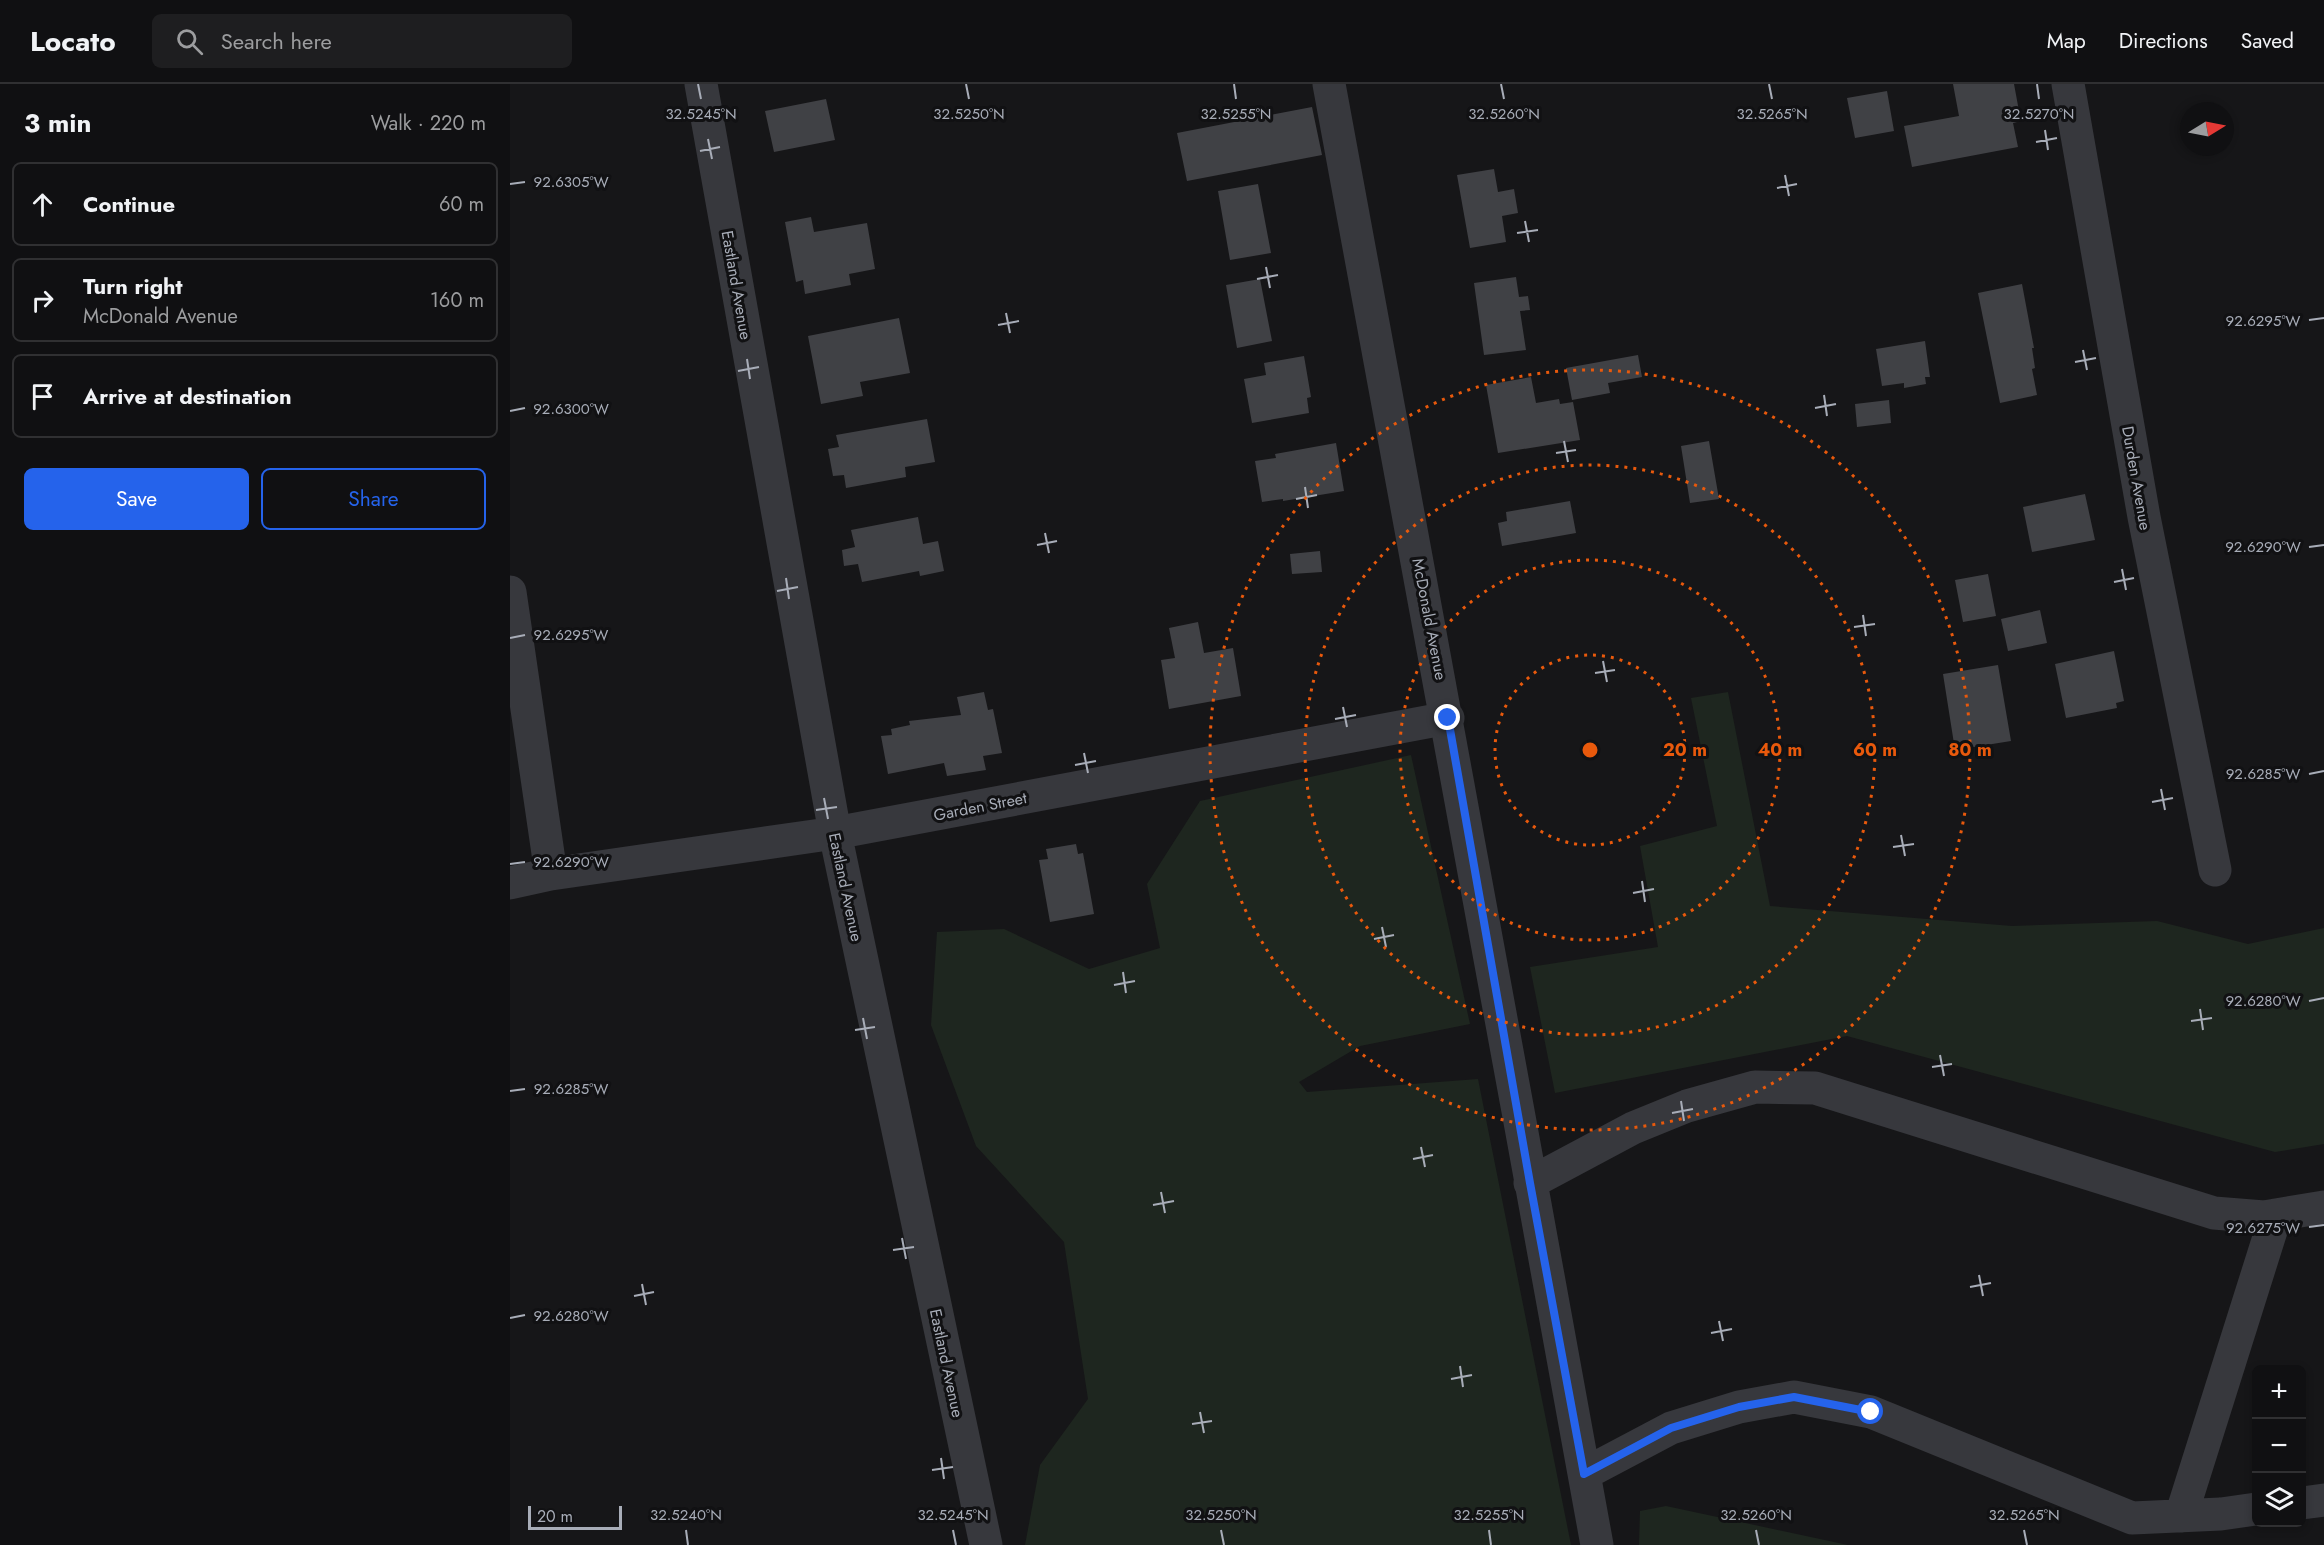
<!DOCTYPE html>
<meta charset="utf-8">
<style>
:root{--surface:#101012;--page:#1e1e20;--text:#f1f3f6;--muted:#9c9d9f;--line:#303032;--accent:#2563eb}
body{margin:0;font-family:Jost,sans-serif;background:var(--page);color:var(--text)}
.controls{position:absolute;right:18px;bottom:18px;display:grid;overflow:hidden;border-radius:9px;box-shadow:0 3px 9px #0003}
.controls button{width:54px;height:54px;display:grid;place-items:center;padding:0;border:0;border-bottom:2px solid var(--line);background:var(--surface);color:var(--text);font:30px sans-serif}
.compass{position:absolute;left:1670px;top:18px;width:54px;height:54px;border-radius:50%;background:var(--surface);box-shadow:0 3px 9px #0003;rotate:80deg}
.scale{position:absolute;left:18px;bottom:15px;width:94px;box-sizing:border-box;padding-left:6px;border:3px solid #a8adb8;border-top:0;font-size:16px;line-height:21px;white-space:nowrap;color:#a8adb8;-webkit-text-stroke:4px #111113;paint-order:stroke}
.stop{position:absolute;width:18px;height:18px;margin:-14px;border:4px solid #2563eb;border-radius:50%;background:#fff}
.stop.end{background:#2563eb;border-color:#fff;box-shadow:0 2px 6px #0008}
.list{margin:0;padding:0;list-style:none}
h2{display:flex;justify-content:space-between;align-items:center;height:78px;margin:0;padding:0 24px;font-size:26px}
h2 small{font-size:20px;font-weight:400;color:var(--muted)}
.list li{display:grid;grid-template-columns:39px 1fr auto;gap:18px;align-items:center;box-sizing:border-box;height:84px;margin:0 12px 12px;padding:0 12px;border:2px solid var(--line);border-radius:9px}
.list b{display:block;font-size:22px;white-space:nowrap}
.list p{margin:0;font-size:20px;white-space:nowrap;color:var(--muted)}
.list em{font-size:20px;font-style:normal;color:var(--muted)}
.actions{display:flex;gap:12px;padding:18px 24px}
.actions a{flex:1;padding:14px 0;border:2px solid var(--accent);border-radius:9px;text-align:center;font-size:21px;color:var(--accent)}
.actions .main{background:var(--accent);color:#fff}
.icon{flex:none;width:33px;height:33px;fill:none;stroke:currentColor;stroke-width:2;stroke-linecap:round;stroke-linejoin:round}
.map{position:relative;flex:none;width:1814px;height:1461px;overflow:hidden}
header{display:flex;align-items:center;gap:36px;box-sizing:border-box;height:84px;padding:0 30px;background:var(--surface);border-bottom:2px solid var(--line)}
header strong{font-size:28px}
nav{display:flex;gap:33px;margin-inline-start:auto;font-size:21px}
.search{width:420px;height:54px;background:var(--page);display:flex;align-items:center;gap:15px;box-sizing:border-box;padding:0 21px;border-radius:9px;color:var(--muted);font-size:22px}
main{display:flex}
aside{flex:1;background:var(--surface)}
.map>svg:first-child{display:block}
</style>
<header>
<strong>Locato</strong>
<div class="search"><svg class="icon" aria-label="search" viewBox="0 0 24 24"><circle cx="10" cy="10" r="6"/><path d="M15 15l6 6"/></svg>Search here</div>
<nav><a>Map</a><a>Directions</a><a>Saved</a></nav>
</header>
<main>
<aside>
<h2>3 min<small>Walk · 220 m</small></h2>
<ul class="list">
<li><svg class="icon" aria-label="ahead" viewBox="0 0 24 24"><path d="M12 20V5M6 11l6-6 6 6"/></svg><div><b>Continue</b></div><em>60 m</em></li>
<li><svg class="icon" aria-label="right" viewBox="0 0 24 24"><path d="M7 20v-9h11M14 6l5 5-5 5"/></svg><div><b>Turn right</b><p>McDonald Avenue</p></div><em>160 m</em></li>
<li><svg class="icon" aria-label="arrive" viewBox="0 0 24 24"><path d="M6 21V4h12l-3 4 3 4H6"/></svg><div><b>Arrive at destination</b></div></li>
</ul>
<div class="actions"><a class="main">Save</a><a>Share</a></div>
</aside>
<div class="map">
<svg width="1814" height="1461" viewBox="0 0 1814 1461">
<rect width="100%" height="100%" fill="#161618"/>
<path fill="#1e261f" d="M 1218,608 L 1260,822 L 1502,842 L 1647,837 L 1738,860 L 1814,844 L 1814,1060 L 1765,1068 L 1337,952 L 1045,1009 L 1020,883 L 1148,863 L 1130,762 L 1207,742 L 1181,614 Z
M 901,671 L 960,940 L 850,962 L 789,998 L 797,1008 L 968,995 L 1061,1461 L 515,1461 L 530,1381 L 578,1315 L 554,1158 L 466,1062 L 421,941 L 427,848 L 494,845 L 579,885 L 650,864 L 637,800 L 690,717 Z
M 1156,1422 L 1338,1461 L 1129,1461 L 1130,1427 Z"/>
<path fill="#404145" d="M 1443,0 L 1504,0 L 1509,27 L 1505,28 L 1507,38 L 1503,39 L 1508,63 L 1402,83 L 1394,42 L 1449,32 Z
M 1377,7 L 1384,47 L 1345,54 L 1337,14 Z
M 316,15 L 325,56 L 264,68 L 255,27 Z
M 802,23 L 812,71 L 677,97 L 667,49 Z
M 984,85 L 988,108 L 1004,105 L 1008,129 L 992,132 L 996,158 L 960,164 L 947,91 Z
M 748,100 L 761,169 L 720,176 L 708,107 Z
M 301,133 L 304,148 L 357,139 L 365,185 L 339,190 L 341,201 L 295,210 L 293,196 L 286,198 L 275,138 Z
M 1006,193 L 1009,213 L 1018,212 L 1020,226 L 1010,227 L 1016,266 L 974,271 L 964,199 Z
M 750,195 L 762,257 L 727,264 L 716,201 Z
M 1512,200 L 1524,264 L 1522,264 L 1525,284 L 1522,285 L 1527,311 L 1490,319 L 1468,209 Z
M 389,234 L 400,289 L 350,298 L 353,312 L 311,320 L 298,252 Z
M 1415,257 L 1420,293 L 1415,293 L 1416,300 L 1394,304 L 1394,299 L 1372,302 L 1366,265 Z
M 1128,271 L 1132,293 L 1098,299 L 1100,309 L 1062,316 L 1056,284 Z
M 794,272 L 801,313 L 797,314 L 799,329 L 742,339 L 734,295 L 756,291 L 754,279 Z
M 1021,293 L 1026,319 L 1049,315 L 1050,320 L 1063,318 L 1070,356 L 988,369 L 976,301 Z
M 1379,316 L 1381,339 L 1347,343 L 1345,320 Z
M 417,335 L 425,378 L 395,383 L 396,393 L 336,404 L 334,391 L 323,392 L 318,365 L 329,363 L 326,351 Z
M 1199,357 L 1209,415 L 1180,419 L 1171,362 Z
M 826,359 L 834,407 L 773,417 L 773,415 L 752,418 L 745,377 L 766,374 L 765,370 Z
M 1575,410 L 1585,456 L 1522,468 L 1513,423 Z
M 1060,417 L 1066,449 L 992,462 L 988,439 L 997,437 L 996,428 Z
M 408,433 L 413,460 L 428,457 L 434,487 L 410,492 L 409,487 L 352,498 L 348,480 L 334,482 L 332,466 L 345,463 L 341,446 Z
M 810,467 L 812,488 L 782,490 L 780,470 Z
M 1478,490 L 1486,532 L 1453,538 L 1445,496 Z
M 1530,526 L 1537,559 L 1498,567 L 1491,535 Z
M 688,538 L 694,569 L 723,564 L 731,612 L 659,625 L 651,576 L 665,574 L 659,544 Z
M 1604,567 L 1614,617 L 1606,619 L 1607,624 L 1556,634 L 1545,580 Z
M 1488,581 L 1501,657 L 1445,666 L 1433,590 Z
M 474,608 L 478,626 L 483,625 L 492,669 L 473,672 L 476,686 L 437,692 L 434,679 L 378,690 L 371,652 L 382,651 L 381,645 L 400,641 L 399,637 L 451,631 L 447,613 Z
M 566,760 L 568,770 L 573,769 L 584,830 L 540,838 L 529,776 L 538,775 L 536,765 Z"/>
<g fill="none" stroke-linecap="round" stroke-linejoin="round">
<path stroke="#37383d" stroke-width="33" d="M 191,0 L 325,749 L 476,1461
M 819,0 C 911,487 998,974 1087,1461
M 1558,0 L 1634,433 L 1705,786
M 0,508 L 41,790
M 0,799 L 41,790 L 325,749 L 938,634
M 1020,1099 L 1123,1044 L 1177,1022 L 1245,1003 L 1305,1004 L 1704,1129 L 1754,1133 L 1814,1123
M 1074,1390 L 1161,1344 L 1229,1323 L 1284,1313 L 1361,1328 L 1622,1434 L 1711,1430 L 1746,1425
M 1792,1419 L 1814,1416
M 1671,1432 L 1766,1131"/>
</g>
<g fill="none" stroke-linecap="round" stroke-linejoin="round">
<path stroke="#2563eb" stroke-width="8" d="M 938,634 L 1020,1099 L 1074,1390 L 1161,1344 L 1229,1323 L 1284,1313 L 1361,1328"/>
</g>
<path fill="none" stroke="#a8adb8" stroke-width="2" d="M 188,0 L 191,15M 456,0 L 459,15M 724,0 L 726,15M 991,0 L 994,15M 1259,0 L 1262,15M 1527,0 L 1529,15M 1535,46 L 1538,66M 198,55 L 202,75M 1526,58 L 1547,54M 190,67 L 210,63M 1275,91 L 1279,112M 0,100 L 15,98M 1267,104 L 1287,100M 1015,137 L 1019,158M 1007,149 L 1028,146M 756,183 L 760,204M 747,195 L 768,191M 496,229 L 500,249M 1799,236 L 1814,234M 488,241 L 509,237M 1573,266 L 1577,286M 237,275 L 240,295M 1565,278 L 1586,274M 228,287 L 249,283M 1314,311 L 1317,332M 1305,324 L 1326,320M 0,327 L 15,324M 1054,357 L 1058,378M 1046,369 L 1066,366M 795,403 L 798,424M 786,415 L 807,411M 535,449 L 539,469M 527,461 L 547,457M 1799,463 L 1814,461M 1612,485 L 1616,506M 276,494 L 279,515M 1604,498 L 1624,494M 267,507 L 288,503M 1353,531 L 1356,552M 1344,543 L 1365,540M 0,554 L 15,551M 1093,577 L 1097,598M 1085,589 L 1105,586M 833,623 L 837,643M 825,635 L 846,631M 574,669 L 578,689M 565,681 L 586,677M 1799,690 L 1814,687M 1651,705 L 1655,726M 314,714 L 318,735M 1642,718 L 1663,714M 306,726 L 327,723M 1391,751 L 1395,772M 1383,763 L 1404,760M 0,780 L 15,778M 1132,797 L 1135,818M 1123,809 L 1144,805M 872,843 L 876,863M 864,855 L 884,851M 613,888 L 616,909M 604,901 L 625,897M 1799,917 L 1814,914M 1690,925 L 1693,946M 353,934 L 357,955M 1681,937 L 1702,934M 345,946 L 365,943M 1430,971 L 1434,992M 1422,983 L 1442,980M 0,1007 L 15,1005M 1171,1017 L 1174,1037M 1162,1029 L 1183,1025M 911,1063 L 915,1083M 903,1075 L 923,1071M 651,1108 L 655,1129M 643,1121 L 664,1117M 1799,1143 L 1814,1141M 392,1154 L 396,1175M 383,1166 L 404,1163M 1469,1191 L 1473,1212M 132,1200 L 136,1221M 1460,1203 L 1481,1199M 124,1212 L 144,1208M 0,1234 L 15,1231M 1209,1237 L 1213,1257M 1201,1249 L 1222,1245M 950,1282 L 953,1303M 941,1295 L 962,1291M 690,1328 L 694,1349M 682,1340 L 702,1337M 431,1374 L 434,1395M 422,1386 L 443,1383M 176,1446 L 178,1461M 443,1446 L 446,1461M 711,1446 L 714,1461M 979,1446 L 981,1461M 1246,1446 L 1249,1461M 1514,1446 L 1517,1461"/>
<g fill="none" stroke="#e8590c" stroke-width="3" stroke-dasharray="3 6">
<circle cx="1080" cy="666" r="95"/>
<circle cx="1080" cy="666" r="190"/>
<circle cx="1080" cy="666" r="285"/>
<circle cx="1080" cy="666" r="380"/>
</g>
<g text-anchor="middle" stroke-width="6" stroke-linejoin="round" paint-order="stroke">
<g font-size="16" fill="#a8adb8" stroke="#111113">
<text transform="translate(227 201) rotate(80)" y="6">Eastland Avenue</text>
<text transform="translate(1627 394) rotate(80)" y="6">Durden Avenue</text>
<text transform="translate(920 535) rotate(79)" y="6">McDonald Avenue</text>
<text transform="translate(470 722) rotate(-11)" y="6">Garden Street</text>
<text transform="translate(336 803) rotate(78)" y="6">Eastland Avenue</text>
<text transform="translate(437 1279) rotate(78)" y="6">Eastland Avenue</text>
</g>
</g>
<g font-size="15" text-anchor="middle" fill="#a8adb8" stroke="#111113" stroke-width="6" stroke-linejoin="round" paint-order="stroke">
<text x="191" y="35">32.5245°N</text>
<text x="459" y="35">32.5250°N</text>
<text x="726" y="35">32.5255°N</text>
<text x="994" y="35">32.5260°N</text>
<text x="1262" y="35">32.5265°N</text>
<text x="1529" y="35">32.5270°N</text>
<text x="61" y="103">92.6305°W</text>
<text x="1753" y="242">92.6295°W</text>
<text x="61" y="330">92.6300°W</text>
<text x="1753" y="468">92.6290°W</text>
<text x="61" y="556">92.6295°W</text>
<text x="1753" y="695">92.6285°W</text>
<text x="61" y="783">92.6290°W</text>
<text x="1753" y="922">92.6280°W</text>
<text x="61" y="1010">92.6285°W</text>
<text x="1753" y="1149">92.6275°W</text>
<text x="61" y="1237">92.6280°W</text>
<text x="176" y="1436">32.5240°N</text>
<text x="443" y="1436">32.5245°N</text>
<text x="711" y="1436">32.5250°N</text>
<text x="979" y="1436">32.5255°N</text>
<text x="1246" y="1436">32.5260°N</text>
<text x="1514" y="1436">32.5265°N</text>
</g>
<circle cx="1080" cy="666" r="9" fill="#e8590c" stroke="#111113" stroke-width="3"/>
<g font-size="18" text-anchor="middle" font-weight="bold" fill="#e8590c" stroke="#111113" stroke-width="6" stroke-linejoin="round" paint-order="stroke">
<text x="1175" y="672">20 m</text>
<text x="1270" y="672">40 m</text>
<text x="1365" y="672">60 m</text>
<text x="1460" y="672">80 m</text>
</g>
</svg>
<div class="controls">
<button>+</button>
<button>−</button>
<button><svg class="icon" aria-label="layers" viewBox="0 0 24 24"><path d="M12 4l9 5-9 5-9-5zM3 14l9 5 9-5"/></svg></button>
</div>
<svg class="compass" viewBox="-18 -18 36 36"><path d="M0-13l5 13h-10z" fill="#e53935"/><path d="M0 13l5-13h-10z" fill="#9c9d9f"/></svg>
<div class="scale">20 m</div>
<div class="stop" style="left:1361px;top:1328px"></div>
<div class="stop end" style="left:938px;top:634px"></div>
</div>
</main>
